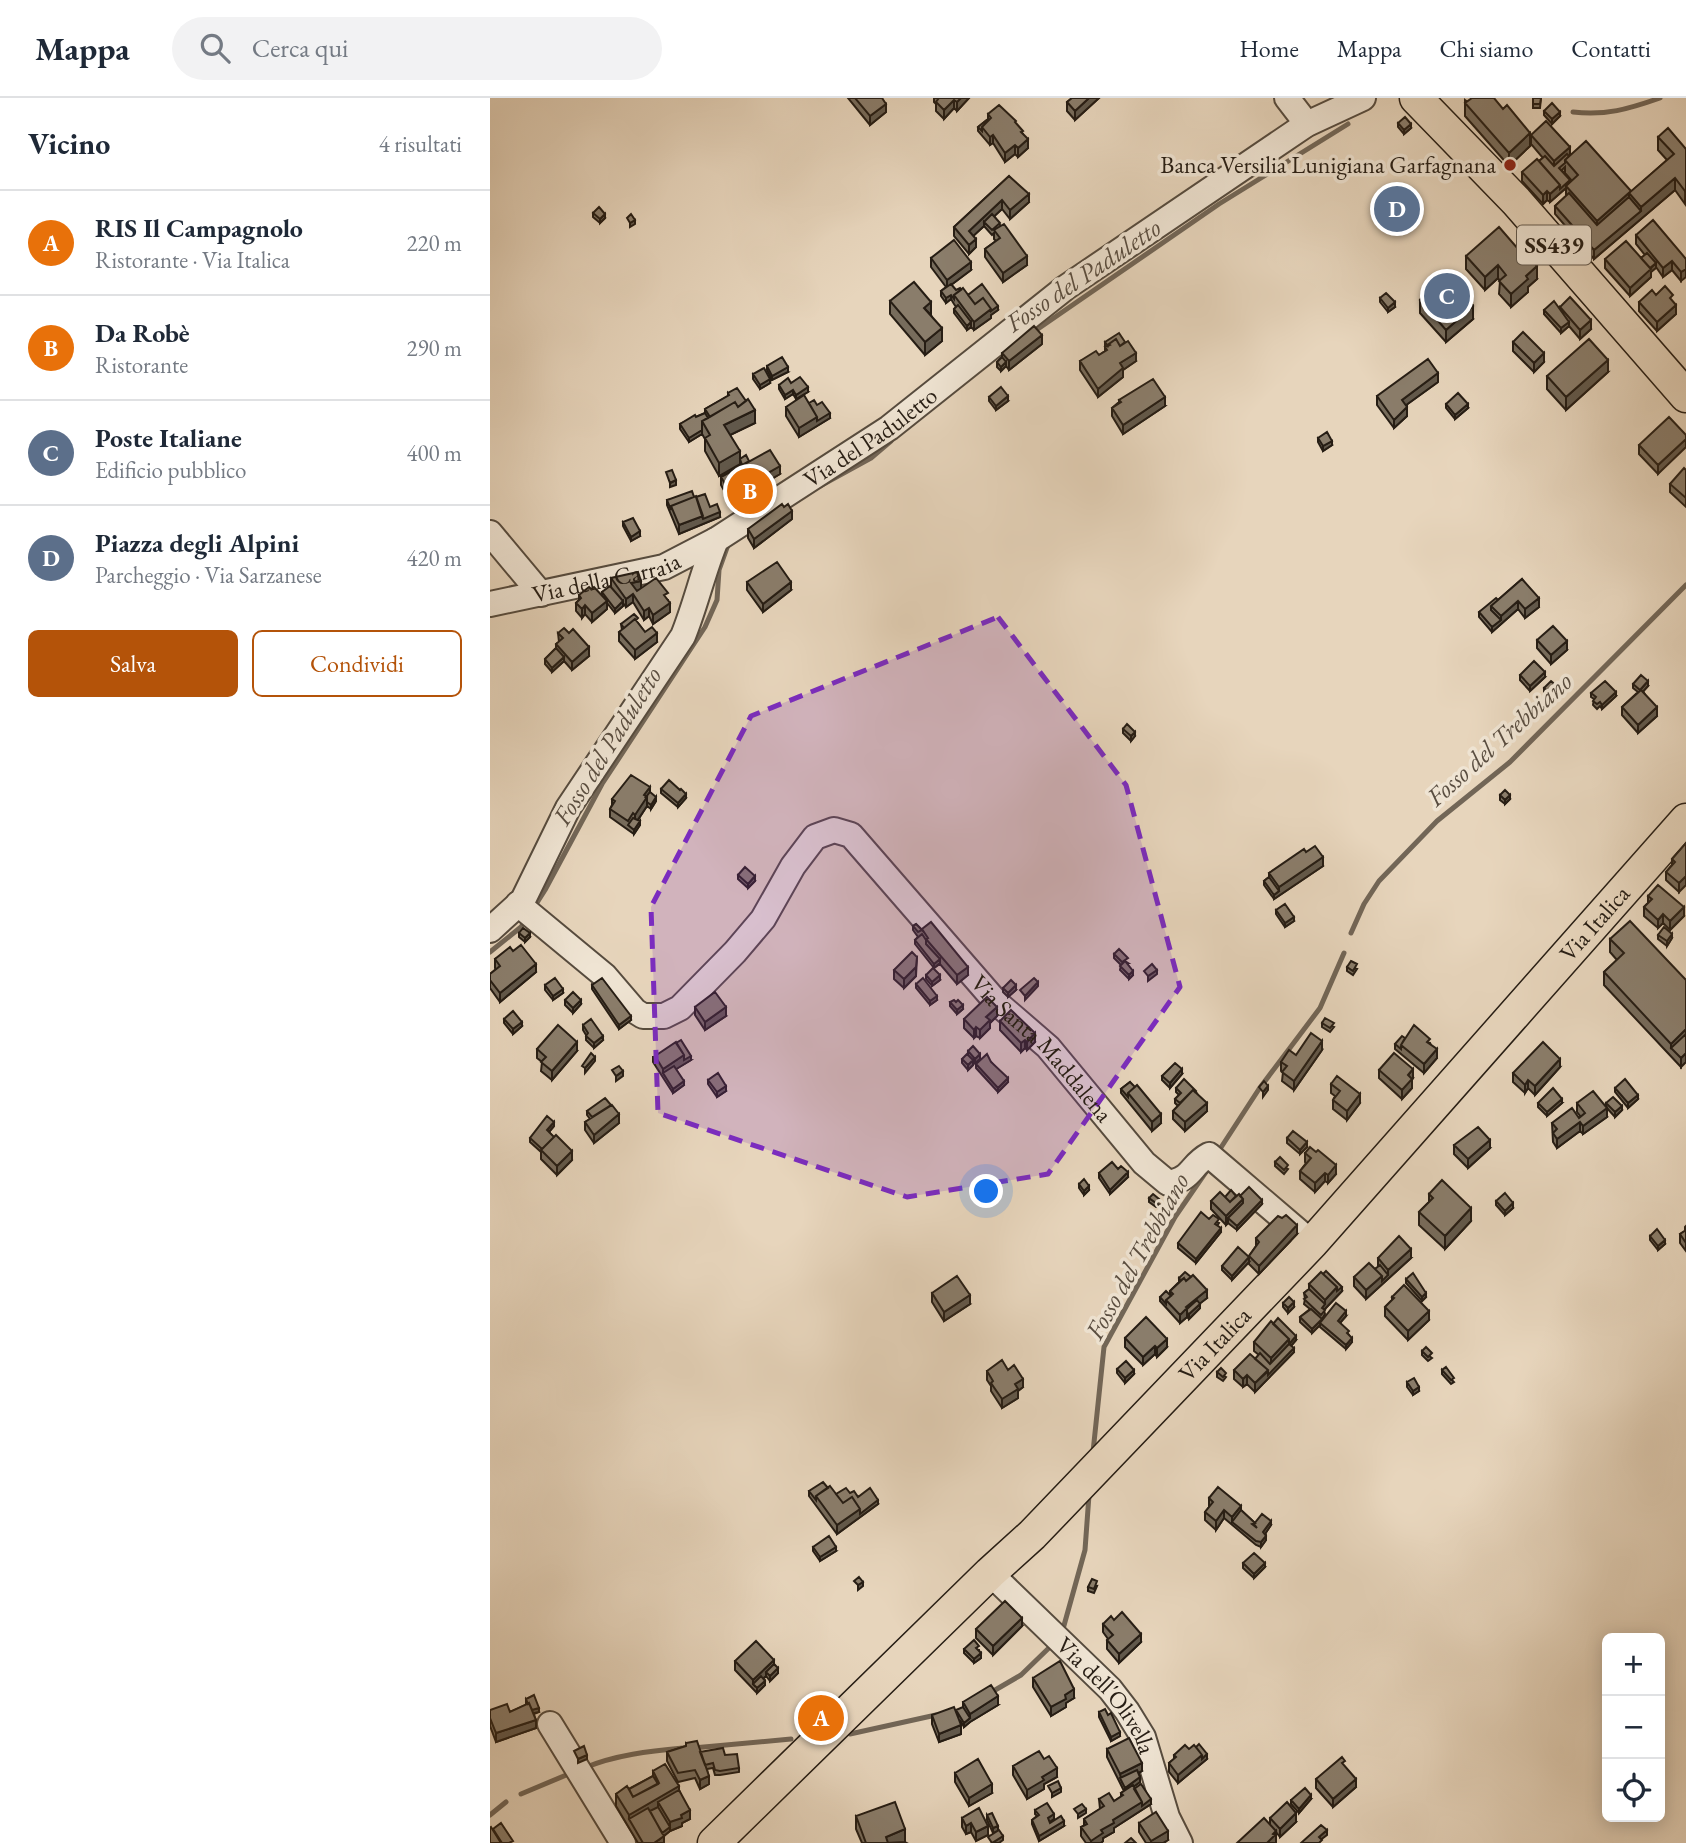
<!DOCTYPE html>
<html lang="it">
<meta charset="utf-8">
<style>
:root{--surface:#fff;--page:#f2f2f3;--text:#1f2937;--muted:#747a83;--line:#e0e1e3;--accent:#b45309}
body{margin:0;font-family:"EB Garamond",serif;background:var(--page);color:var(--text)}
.controls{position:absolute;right:21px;bottom:21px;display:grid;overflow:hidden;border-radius:10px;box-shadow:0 4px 18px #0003}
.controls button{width:63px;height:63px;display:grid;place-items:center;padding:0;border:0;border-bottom:2px solid var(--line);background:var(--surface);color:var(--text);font:35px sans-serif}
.you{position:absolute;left:497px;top:1094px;width:24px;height:24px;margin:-18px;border:5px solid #fff;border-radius:50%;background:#1a73e8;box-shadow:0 0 0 10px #1a73e833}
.badge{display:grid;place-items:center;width:46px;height:46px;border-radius:50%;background:var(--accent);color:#fff;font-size:23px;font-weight:700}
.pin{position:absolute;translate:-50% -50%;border:4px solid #fff;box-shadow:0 2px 7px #0006}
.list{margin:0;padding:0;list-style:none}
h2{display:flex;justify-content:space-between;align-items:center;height:91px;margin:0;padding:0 28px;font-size:30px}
h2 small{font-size:23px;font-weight:400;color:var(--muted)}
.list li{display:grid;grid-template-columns:46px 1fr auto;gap:21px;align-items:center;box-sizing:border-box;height:105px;padding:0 28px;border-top:2px solid var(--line)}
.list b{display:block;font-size:26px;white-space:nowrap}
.list p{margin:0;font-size:23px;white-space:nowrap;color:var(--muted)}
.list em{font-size:23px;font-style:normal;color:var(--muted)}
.actions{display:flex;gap:14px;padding:21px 28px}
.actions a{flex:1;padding:16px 0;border:2px solid var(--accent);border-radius:10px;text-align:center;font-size:24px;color:var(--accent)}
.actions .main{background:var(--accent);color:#fff}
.icon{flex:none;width:38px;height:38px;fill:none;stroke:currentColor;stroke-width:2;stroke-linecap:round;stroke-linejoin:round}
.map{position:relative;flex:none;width:1196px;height:1745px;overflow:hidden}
header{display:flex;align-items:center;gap:42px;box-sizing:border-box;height:98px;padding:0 35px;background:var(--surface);border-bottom:2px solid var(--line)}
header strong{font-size:33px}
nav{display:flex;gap:38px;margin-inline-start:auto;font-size:24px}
.search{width:490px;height:63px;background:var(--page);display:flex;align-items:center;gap:18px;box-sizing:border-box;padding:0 24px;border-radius:38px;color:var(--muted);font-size:26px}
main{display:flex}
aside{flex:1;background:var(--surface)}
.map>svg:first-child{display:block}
</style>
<header>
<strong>Mappa</strong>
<div class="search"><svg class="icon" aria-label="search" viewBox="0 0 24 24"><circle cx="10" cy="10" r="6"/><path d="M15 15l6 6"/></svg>Cerca qui</div>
<nav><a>Home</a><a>Mappa</a><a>Chi siamo</a><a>Contatti</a></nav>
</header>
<main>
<aside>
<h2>Vicino<small>4 risultati</small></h2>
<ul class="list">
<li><span class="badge" style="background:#e8710a">A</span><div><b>RIS Il Campagnolo</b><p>Ristorante · Via Italica</p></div><em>220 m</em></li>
<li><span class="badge" style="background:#e8710a">B</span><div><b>Da Robè</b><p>Ristorante</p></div><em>290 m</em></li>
<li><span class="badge" style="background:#5c6f8a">C</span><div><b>Poste Italiane</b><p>Edificio pubblico</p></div><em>400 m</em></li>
<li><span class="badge" style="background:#5c6f8a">D</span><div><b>Piazza degli Alpini</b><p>Parcheggio · Via Sarzanese</p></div><em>420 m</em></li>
</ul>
<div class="actions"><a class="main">Salva</a><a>Condividi</a></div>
</aside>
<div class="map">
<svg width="1196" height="1745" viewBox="0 0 1196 1745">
<rect width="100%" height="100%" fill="#e7d5bc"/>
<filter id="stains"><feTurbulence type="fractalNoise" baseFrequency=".00286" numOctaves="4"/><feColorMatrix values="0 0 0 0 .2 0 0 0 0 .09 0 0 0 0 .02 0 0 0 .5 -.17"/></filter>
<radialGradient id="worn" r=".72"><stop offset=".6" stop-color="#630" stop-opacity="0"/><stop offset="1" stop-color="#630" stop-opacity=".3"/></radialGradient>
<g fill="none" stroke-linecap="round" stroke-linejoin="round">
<path stroke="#726657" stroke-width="5" d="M 1083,14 C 1115,18 1139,11 1170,0
M 542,235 L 729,106 L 858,26
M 330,388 L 381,360 L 401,343
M 43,811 L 55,792 L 112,686 L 215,529 L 227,502 L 229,472 L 238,447
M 861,835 L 874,806 L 889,783 L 947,723 L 1020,664 L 1196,487
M 0,854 L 31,829 L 36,822
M 730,1051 L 769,991 L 830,910 L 854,855
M 603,1354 L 614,1249 L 685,1119 L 718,1071
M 573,1531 L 595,1452 L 599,1397
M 500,1595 L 531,1577 L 563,1546
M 360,1636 L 446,1617
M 203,1650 L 301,1641
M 94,1670 C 125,1657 160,1653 193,1650
M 31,1696 L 81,1675
M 0,1717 L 16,1704"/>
<g stroke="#564b3e" stroke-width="28">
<g id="minor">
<path d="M 797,0 L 817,26"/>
<path d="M 0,435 L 51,496"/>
<path id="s1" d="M 0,506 L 174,469 L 226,442 L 399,330 L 575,190 L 817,26 L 873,0"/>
<path id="s2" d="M 28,806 L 115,878 L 145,913 L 153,918 L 174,918 L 190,910 L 245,854 L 273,821 L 303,768 L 325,739 L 344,732 L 361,737 L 507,905 L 558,949 L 654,1065 L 678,1085 C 703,1081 700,1067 719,1057 L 822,1145"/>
<path d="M 0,832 L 33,802 L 78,710 L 193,538 C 206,506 213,473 226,442"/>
<path id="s3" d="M 500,1475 L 620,1591 L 637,1613 L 653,1639 L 677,1719 L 690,1745"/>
<path d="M 60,1626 L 133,1745"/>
</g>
</g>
<g stroke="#261d14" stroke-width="35">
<g id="major">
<path d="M 926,0 L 1026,103 L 1196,298"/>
<path id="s4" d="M 224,1745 L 500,1475 L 542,1437 L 822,1145 L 1196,722"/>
</g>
</g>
<use href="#minor" stroke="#efe4d3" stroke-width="24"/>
<use href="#major" stroke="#e7d5bc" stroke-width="32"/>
</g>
<path fill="#776c5c" stroke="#261d14" stroke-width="2" fill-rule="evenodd" d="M 358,0 L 392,0 L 396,14 L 380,27 Z
M 444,0 L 479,0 L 467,13 L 464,10 L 454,21 L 446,13 L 446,6 L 444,4 Z
M 582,0 L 609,0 L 585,22 L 577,13 L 577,4 Z
M 1043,0 L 1051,0 L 1050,10 L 1043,10 Z
M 975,2 L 1040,48 L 1019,68 L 975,18 Z
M 1054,13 L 1070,18 L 1062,26 L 1054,17 Z
M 498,16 L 526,26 L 533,36 L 538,50 L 528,59 L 525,56 L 515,64 L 503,45 L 500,47 L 488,33 L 488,29 L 498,21 Z
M 908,25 L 921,30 L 914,36 L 908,29 Z
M 1041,37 L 1080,58 L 1141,94 L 1177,62 L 1168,52 L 1168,39 L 1196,51 L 1195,106 L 1185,92 L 1104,161 L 1065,116 L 1065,108 L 1076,98 L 1076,90 L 1060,104 L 1057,102 L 1053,106 L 1032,83 L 1032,74 L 1053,60 L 1041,46 ZM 1075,69 L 1075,75 L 1082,83 L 1080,84 L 1072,72 Z
M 519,78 L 539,104 L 520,121 L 512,111 L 504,118 L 537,167 L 513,184 L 495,159 L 495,151 L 506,143 L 504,141 L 504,135 L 502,137 L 494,128 L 483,138 L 486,149 L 479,156 L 464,138 L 464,129 Z
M 103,115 L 115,120 L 110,125 L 103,119 Z
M 1146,137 L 1196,161 L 1191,183 L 1182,172 L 1173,179 L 1166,169 L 1161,174 L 1161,179 L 1140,198 L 1115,170 L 1115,161 L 1151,160 L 1155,157 L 1146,146 Z
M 976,158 L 1047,181 L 1038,189 L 1038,194 L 1021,209 L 1009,196 L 1010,183 L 1008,180 L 995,192 L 976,171 Z
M 441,160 L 481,172 L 461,187 L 466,192 L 478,197 L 508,212 L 501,217 L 501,220 L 484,232 L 481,229 L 477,232 L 464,215 L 464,211 L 466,209 L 464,206 L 461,201 L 456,205 L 451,198 L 451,193 L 456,189 L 441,169 Z
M 1166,197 L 1183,204 L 1186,216 L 1167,233 L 1149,213 L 1149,204 Z
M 890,200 L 905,209 L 898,214 L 890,204 Z
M 930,202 L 983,221 L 956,244 L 930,215 Z
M 400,203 L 441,217 L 452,243 L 435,257 L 400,216 Z
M 1070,209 L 1101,231 L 1090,241 L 1079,228 L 1071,235 L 1054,216 L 1054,212 L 1070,210 Z
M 615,244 L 646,263 L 633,272 L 633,279 L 608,299 L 590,272 L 590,263 L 609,257 L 615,253 Z
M 1023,244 L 1054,264 L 1044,274 L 1023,253 Z
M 552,246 L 519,272 L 516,268 L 511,273 L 507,269 L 507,264 L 512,259 L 512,255 Z
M 277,268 L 298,274 L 282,282 L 277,272 Z
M 1118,274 L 1076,312 L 1057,291 L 1057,278 Z
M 263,276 L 280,285 L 270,291 L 263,281 Z
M 948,284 L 916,307 L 917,318 L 904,330 L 887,307 L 887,298 Z
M 289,287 L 318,294 L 306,301 L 303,296 L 295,301 L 289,291 Z
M 238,295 L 265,325 L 240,337 L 250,361 L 259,363 L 290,376 L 241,405 L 231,387 L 231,379 L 251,368 L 250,366 L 229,378 L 215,353 L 215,341 L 212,336 L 199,344 L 190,331 L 190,326 L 215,315 L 215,311 L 238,298 Z
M 499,299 L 518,303 L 506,312 L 499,303 Z
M 629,302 L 675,308 L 633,336 L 622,318 L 622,310 L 629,304 Z
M 319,305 L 327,307 L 340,320 L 309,339 L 296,318 L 296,309 Z
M 956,306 L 978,310 L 965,321 L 956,310 Z
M 1196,337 L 1168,376 L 1149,356 L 1149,347 Z
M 828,340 L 842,347 L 833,353 L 828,344 Z
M 1196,372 L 1196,409 L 1180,394 L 1180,386 Z
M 204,399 L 220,409 L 230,419 L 189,436 L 177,407 L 177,402 Z
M 302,421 L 264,450 L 258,440 L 258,431 Z
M 133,424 L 150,438 L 141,443 L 133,428 Z
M 121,480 L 151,490 L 178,502 L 180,514 L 163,526 L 159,518 L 154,522 L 143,504 L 136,509 L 133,505 L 133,508 L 125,515 L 117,505 L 117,511 L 102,524 L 95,516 L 92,520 L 86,513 L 86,505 L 89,502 L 89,497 L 112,497 L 112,494 L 121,489 Z
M 1032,481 L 1049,509 L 1035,520 L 1028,511 L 1002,534 L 989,519 L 989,514 L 1008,502 Z
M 257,484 L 301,492 L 273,514 L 257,492 Z
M 148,525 L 155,534 L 167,544 L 145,561 L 129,543 L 129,534 L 132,532 L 131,526 Z
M 68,535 L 99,558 L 82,572 L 74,563 L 62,574 L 55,566 L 55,561 L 66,550 L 66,546 L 69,544 Z
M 1047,542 L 1077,552 L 1061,566 L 1047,550 Z
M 1030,577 L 1055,579 L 1040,593 L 1030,582 Z
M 1143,586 L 1158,588 L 1153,593 L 1167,618 L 1148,635 L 1132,617 L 1132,609 L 1148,594 L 1143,590 Z
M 1054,590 L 1069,594 L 1062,601 L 1054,594 Z
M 1101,595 L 1126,598 L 1112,611 L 1110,608 L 1107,611 L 1103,607 L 1104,601 L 1101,599 Z
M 633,631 L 645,638 L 641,643 L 633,635 Z
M 171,691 L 196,700 L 188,709 L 171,695 Z
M 160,694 L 166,703 L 161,711 L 157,708 L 148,722 L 150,727 L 144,736 L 120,719 L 120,711 L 122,707 L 122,701 Z
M 1010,697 L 1020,701 L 1015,706 L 1010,702 Z
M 1196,745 L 1189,794 L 1176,782 L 1176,774 L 1182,767 L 1182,761 Z
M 816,754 L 833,768 L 784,801 L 774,787 L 774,783 L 779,779 L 779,775 Z
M 248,777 L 265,783 L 258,790 L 248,781 Z
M 1158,798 L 1194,818 L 1180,832 L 1173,825 L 1168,830 L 1154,818 L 1154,809 L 1158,805 Z
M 786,812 L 804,823 L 795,829 L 786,816 Z
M 426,826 L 478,877 L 467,886 L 450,866 L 444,870 L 425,846 L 425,842 L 428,839 L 423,832 L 423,828 Z
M 29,835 L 40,839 L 35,844 L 29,839 Z
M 1168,837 L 1182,840 L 1177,848 L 1168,841 Z
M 1120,841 L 1196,882 L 1191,969 L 1114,887 L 1114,874 L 1127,862 L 1120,854 Z
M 23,853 L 46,874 L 10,904 L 0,890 L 0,876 L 6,871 L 5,870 L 5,861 Z
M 624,856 L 638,865 L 637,865 L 643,877 L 639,881 L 630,872 L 631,867 L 624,860 Z
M 427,859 L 426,878 L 414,890 L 404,881 L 404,872 Z
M 857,869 L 867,871 L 863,877 L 857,873 Z
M 436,877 L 450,882 L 442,888 L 436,881 Z
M 426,886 L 447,902 L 440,907 L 426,890 Z
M 55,887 L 73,895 L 63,902 L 55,892 Z
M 102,887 L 141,922 L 129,931 L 102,891 Z
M 513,890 L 526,892 L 518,899 L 513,894 Z
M 75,902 L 91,906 L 83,915 L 75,907 Z
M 460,904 L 466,904 L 473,911 L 467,916 L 460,908 Z
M 205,909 L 236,918 L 215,932 L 205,917 Z
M 507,918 L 500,925 L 500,930 L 490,940 L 486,938 L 484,940 L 474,930 L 474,921 Z
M 14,921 L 32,928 L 23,936 L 14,925 Z
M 510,923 L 545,944 L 537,952 L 535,950 L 531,954 L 510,932 Z
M 832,925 L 844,929 L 840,934 L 832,929 Z
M 93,927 L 113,942 L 104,950 L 96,942 L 96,937 L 93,932 Z
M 915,940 L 940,945 L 947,960 L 934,975 L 905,951 L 905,946 Z
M 47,951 L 87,953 L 62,982 L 51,973 L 52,964 L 47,960 Z
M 832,952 L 804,992 L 792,983 L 793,974 L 791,973 L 791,964 L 806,957 Z
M 478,953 L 490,961 L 485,965 L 483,963 L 483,967 L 478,972 L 472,965 L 472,961 L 478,958 Z
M 163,959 L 201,962 L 186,971 L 194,987 L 183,995 L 163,964 Z
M 501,964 L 518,984 L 508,994 L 486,970 L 486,966 Z
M 1070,969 L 1045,997 L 1038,990 L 1035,995 L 1023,984 L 1023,975 Z
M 889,972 L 923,980 L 922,981 L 922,990 L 912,1001 L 889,980 Z
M 692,976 L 680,990 L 672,982 L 672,978 Z
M 218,982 L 236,993 L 227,999 L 218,986 Z
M 640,984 L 671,1025 L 662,1033 L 631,995 L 631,991 Z
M 841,986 L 870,1005 L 857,1022 L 843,1011 L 843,1002 L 845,998 L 841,995 Z
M 686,990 L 706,994 L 717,1013 L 695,1033 L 683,1021 L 683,1013 L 688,1008 L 685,1005 L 685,1001 L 689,997 L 686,994 Z
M 1125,990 L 1148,1001 L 1138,1010 L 1125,994 Z
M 1048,1005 L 1072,1005 L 1057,1018 L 1048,1009 Z
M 1087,1005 L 1117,1019 L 1093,1036 L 1090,1033 L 1067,1050 L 1063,1044 L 1062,1025 L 1089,1020 L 1091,1019 L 1087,1014 Z
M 1116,1005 L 1132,1012 L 1125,1019 L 1116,1009 Z
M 121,1007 L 129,1025 L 104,1045 L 95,1032 L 95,1024 L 100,1021 L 97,1017 L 97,1013 Z
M 64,1028 L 59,1034 L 82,1062 L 67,1077 L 51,1061 L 51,1054 L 40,1044 L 40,1040 Z
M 797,1040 L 817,1049 L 810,1056 L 797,1045 Z
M 964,1047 L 1000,1050 L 978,1070 L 964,1056 Z
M 826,1054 L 846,1076 L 838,1085 L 835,1083 L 825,1094 L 810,1081 L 810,1073 L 816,1065 L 815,1064 L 815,1055 Z
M 785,1064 L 798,1071 L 794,1076 L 785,1068 Z
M 628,1071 L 638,1079 L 620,1096 L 609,1080 L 609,1075 Z
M 589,1086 L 599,1092 L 594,1097 L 589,1090 Z
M 939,1096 L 981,1123 L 955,1151 L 929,1127 L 929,1114 L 939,1104 Z
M 750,1098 L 772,1106 L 747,1132 L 738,1125 L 736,1127 L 721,1111 L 721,1103 L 735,1099 Z
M 659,1100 L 669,1106 L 666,1109 L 659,1104 Z
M 1006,1103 L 1023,1110 L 1015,1117 L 1006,1107 Z
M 719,1121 L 729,1125 L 727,1128 L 731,1134 L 706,1165 L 688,1150 L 688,1145 Z
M 1196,1128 L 1196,1153 L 1190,1145 L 1190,1136 L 1195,1133 L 1195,1129 Z
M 807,1136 L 769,1176 L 759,1166 L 759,1158 L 766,1148 L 766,1140 Z
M 1160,1138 L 1175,1146 L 1168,1152 L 1160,1142 Z
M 888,1160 L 921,1160 L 876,1201 L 864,1188 L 864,1179 L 885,1171 L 888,1169 Z
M 759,1164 L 742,1182 L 732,1172 L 732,1168 Z
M 689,1180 L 717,1200 L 710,1205 L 710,1210 L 699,1221 L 697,1219 L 690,1225 L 670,1203 L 670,1199 L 680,1197 L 680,1193 L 689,1184 Z
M 916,1181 L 936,1199 L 932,1203 L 916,1185 Z
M 819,1186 L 852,1193 L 834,1212 L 835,1216 L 832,1221 L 832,1223 L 856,1218 L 850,1225 L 859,1237 L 862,1244 L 856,1251 L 830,1229 L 830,1227 L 822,1235 L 810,1224 L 810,1219 L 820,1211 L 814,1206 L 815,1201 L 814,1195 L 819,1191 Z
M 442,1195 L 480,1206 L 454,1223 L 442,1204 Z
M 902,1199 L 939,1222 L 918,1242 L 895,1218 L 895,1209 L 902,1202 Z
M 793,1205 L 804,1209 L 798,1215 L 793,1209 Z
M 635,1240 L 677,1249 L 667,1259 L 665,1256 L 653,1267 L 635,1249 Z
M 806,1242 L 801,1248 L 804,1254 L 765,1294 L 757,1286 L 753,1289 L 744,1281 L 744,1272 L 765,1261 L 769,1257 L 764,1253 L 764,1244 Z
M 932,1253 L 942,1260 L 938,1263 L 932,1257 Z
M 627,1271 L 644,1276 L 635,1285 L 627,1275 Z
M 518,1272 L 533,1289 L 528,1293 L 528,1300 L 512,1310 L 501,1293 L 501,1288 L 497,1282 L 497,1273 Z
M 952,1272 L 964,1284 L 961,1286 L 952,1276 Z
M 727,1274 L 736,1279 L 733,1283 L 727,1279 Z
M 917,1284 L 929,1293 L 923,1297 L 917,1289 Z
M 338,1390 L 346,1396 L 360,1395 L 388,1406 L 347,1436 L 319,1398 L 319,1393 Z
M 719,1400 L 751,1412 L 765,1425 L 781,1427 L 775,1436 L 776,1442 L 771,1449 L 766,1447 L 734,1420 L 726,1432 L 715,1422 L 715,1414 L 719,1409 Z
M 323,1449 L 346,1453 L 330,1463 L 323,1453 Z
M 753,1465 L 775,1469 L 764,1480 L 753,1470 Z
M 607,1488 L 604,1495 L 598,1493 L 598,1489 Z
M 613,1526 L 651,1544 L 629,1565 L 617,1551 L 617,1542 L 618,1541 L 613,1534 Z
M 532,1528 L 503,1557 L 486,1540 L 486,1531 Z
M 474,1551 L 489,1552 L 491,1560 L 484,1565 L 474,1555 Z
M 245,1563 L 284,1566 L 288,1575 L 280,1583 L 276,1578 L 273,1581 L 275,1587 L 267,1595 L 245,1572 Z
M 543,1580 L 584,1600 L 576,1605 L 576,1609 L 561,1618 L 543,1589 Z
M 36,1601 L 49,1614 L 44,1616 L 46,1630 L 6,1644 L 0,1628 L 0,1612 L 20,1614 L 36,1607 Z
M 473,1604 L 508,1607 L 480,1624 L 474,1629 L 470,1622 L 471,1636 L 449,1644 L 442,1626 L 442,1617 L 466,1614 L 473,1609 Z
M 609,1614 L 618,1617 L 630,1638 L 621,1643 L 609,1619 Z
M 196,1645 L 210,1654 L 235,1657 L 249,1670 L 249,1674 L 230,1677 L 225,1677 L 223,1670 L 217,1671 L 219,1686 L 210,1691 L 205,1680 L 188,1684 L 177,1663 L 177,1654 L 196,1648 Z
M 617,1651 L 652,1673 L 649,1675 L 650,1684 L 643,1689 L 661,1706 L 624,1730 L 624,1734 L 613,1740 L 613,1743 L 611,1745 L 596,1745 L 591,1738 L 591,1729 L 594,1728 L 594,1721 L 610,1711 L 609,1701 L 624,1703 L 631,1699 L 631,1695 L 634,1693 L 617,1659 Z
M 699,1651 L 717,1661 L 688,1685 L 679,1674 L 679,1665 L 684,1661 L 684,1657 Z
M 554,1661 L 567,1679 L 554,1686 L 554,1691 L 537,1701 L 523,1677 L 523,1668 Z
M 855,1669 L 866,1689 L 843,1709 L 826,1690 L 826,1681 Z
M 163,1673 L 189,1692 L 200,1721 L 192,1725 L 192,1728 L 180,1733 L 174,1738 L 174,1745 L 148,1745 L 126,1708 L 126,1696 L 139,1691 L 163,1678 Z
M 465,1675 L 502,1695 L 479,1708 L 465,1684 Z
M 821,1701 L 809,1715 L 801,1706 L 801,1702 Z
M 545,1712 L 564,1721 L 559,1724 L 560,1725 L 574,1728 L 549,1743 L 542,1726 L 542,1722 L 547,1718 L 545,1716 Z
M 497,1717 L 508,1733 L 503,1735 L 497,1722 Z
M 366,1718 L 415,1744 L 372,1745 L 366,1731 Z
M 472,1720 L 498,1737 L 486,1743 L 481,1734 L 476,1736 L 472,1729 Z
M 780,1720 L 806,1724 L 790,1739 L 786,1734 L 786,1745 L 780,1727 Z
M 649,1725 L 678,1742 L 673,1745 L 656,1745 L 649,1734 Z"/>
<path fill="#61584b" stroke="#261d14" stroke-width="2" d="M 471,0 L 479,0 L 467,13 L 467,4 Z
M 599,0 L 609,0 L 585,22 L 585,13 Z
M 464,2 L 464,10 L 454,21 L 454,12 Z
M 396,6 L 396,14 L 380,27 L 380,18 Z
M 1070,14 L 1070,18 L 1062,26 L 1062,21 Z
M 921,26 L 921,30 L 914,36 L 914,32 Z
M 1040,35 L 1040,48 L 1019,68 L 1019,55 Z
M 503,37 L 503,45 L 500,47 L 500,39 Z
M 538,41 L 538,50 L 528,59 L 528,50 Z
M 525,47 L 525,56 L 515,64 L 515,55 Z
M 1080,49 L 1080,58 L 1064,72 L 1064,63 Z
M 1185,80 L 1185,92 L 1104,161 L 1104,152 L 1151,113 L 1151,109 Z
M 1080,82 L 1080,86 L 1076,88 L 1076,90 L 1060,104 L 1060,96 L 1070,87 Z
M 1057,93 L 1057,102 L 1053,106 L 1053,97 Z
M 1139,95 L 1139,108 L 1107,136 L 1107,123 Z
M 539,96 L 539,104 L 520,121 L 520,112 Z
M 512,102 L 512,111 L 496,126 L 494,124 L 494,128 L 479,142 L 479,133 Z
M 115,116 L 115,120 L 110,125 L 110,121 Z
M 145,122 L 145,126 L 140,129 L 140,125 Z
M 486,141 L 486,149 L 479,156 L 479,147 Z
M 537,158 L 537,167 L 513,184 L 513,175 Z
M 1182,163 L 1182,172 L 1173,179 L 1173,170 Z
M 481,164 L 481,172 L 457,190 L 457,182 Z
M 1166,165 L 1166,170 L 1161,174 L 1161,179 L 1140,198 L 1140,190 Z
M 1008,167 L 1008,180 L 995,192 L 995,179 Z
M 1047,168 L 1047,181 L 1038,189 L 1038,194 L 1021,209 L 1021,196 L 1036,178 Z
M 1196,171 L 1196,179 L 1191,183 L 1191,174 Z
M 461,197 L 461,201 L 456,205 L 456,200 Z
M 441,204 L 441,217 L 434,210 Z
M 905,204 L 905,209 L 898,214 L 898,210 Z
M 1186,207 L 1186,216 L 1167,233 L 1167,224 Z
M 508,208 L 508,212 L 501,217 L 501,220 L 484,232 L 484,224 L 501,211 Z
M 983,208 L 983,221 L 956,244 L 956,232 Z
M 1101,222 L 1101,231 L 1090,241 L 1090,232 Z
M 481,224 L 481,229 L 477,232 L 477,228 Z
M 1079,224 L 1079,228 L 1071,235 L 1071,230 Z
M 452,230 L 452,243 L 435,257 L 435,244 Z
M 552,237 L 552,246 L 519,272 L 519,263 Z
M 646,255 L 646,263 L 633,272 L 633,279 L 608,299 L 608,291 L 630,265 Z
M 1054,255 L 1054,264 L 1044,274 L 1044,265 Z
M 1118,262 L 1118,274 L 1076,312 L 1076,299 Z
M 516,264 L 516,268 L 511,273 L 511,269 Z
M 298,269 L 298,274 L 282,282 L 282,278 Z
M 948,275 L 948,284 L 912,310 L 912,302 Z
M 280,281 L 280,285 L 270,291 L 270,287 Z
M 318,289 L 318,294 L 306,301 L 306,297 Z
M 303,292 L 303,296 L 295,301 L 295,297 Z
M 518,298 L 518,303 L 506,312 L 506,308 Z
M 675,299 L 675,308 L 633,336 L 633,327 Z
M 978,306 L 978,310 L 965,321 L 965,317 Z
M 917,309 L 917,318 L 904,330 L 904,322 Z
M 265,312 L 265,325 L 234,340 L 234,327 Z
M 340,315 L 340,320 L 309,339 L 309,330 L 327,319 Z
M 212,332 L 212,336 L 199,344 L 199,340 Z
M 1196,341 L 1196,349 L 1168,376 L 1168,367 Z
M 842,343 L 842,347 L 833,353 L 833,348 Z
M 250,353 L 250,366 L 229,378 L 229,365 Z
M 290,368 L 290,376 L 241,405 L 241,396 Z
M 186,382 L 186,387 L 180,389 L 180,385 Z
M 302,413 L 302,421 L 264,450 L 264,441 Z
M 230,414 L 230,419 L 189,436 L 189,427 L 213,418 Z
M 150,433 L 150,438 L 141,443 L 141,439 Z
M 151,483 L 151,492 L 141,494 L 141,485 Z
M 301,484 L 301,492 L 273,514 L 273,506 Z
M 143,496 L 143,504 L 136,509 L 136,501 Z
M 1049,500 L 1049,509 L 1035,520 L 1035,511 Z
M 117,503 L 117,511 L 102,524 L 102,515 Z
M 133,503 L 133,508 L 125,515 L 125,511 Z
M 1028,503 L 1028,511 L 1002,534 L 1002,529 L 1011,522 L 1011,518 Z
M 180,505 L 180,514 L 163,526 L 163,517 Z
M 95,507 L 95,516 L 92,520 L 92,511 Z
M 159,510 L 159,518 L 154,522 L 154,513 Z
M 167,535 L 167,544 L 145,561 L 145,552 Z
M 1077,543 L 1077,552 L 1061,566 L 1061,557 Z
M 99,549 L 99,558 L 82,572 L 82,564 Z
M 74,559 L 74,563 L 62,574 L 62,570 Z
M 1055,574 L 1055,579 L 1040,593 L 1040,588 Z
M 1158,583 L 1158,588 L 1150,597 L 1150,592 Z
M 1069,590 L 1069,594 L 1062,601 L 1062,597 Z
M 1126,594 L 1126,598 L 1112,611 L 1112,607 Z
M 1167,609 L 1167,618 L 1148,635 L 1148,627 Z
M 645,634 L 645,638 L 641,643 L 641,638 Z
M 160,689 L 160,698 L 157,701 L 157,708 L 145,726 L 145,717 L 154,697 Z
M 196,696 L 196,700 L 188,709 L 188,705 Z
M 1020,697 L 1020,701 L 1015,706 L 1015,702 Z
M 166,699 L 166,703 L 161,711 L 161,707 Z
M 150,723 L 150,727 L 144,736 L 144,732 Z
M 833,759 L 833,768 L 784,801 L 784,797 L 789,793 L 789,789 Z
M 265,778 L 265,783 L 258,790 L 258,786 Z
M 1196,778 L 1196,787 L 1189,794 L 1189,785 Z
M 1194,809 L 1194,818 L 1180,832 L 1180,823 Z
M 1173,816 L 1173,825 L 1168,830 L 1168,822 Z
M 804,819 L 804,823 L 795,829 L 795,825 Z
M 40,835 L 40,839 L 35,844 L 35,840 Z
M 1182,836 L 1182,840 L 1177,848 L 1177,843 Z
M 450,861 L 450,865 L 444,870 L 444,866 Z
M 46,866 L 46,874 L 10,904 L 10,895 Z
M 426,869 L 426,878 L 414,890 L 414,881 Z
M 478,869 L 478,877 L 467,886 L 467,877 Z
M 667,872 L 667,876 L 658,883 L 658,878 Z
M 643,873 L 643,877 L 639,881 L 639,877 Z
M 450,877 L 450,882 L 442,888 L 442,884 Z
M 548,884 L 548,888 L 535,902 L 535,898 Z
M 526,887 L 526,892 L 518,899 L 518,895 Z
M 73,891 L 73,895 L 63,902 L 63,898 Z
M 447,898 L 447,902 L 440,907 L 440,903 Z
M 91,902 L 91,906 L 83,915 L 83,910 Z
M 473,907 L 473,911 L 467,916 L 467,912 Z
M 236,909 L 236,918 L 215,932 L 215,924 Z
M 507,909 L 507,918 L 500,925 L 500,930 L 490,940 L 490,932 L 496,919 Z
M 141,918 L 141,922 L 129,931 L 129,927 Z
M 32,924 L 32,928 L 23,936 L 23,931 Z
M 486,929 L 486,938 L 484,940 L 484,932 Z
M 1196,931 L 1196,944 L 1181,950 L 1181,946 Z
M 545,935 L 545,944 L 537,952 L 537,944 Z
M 113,938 L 113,942 L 104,950 L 104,945 Z
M 535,942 L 535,950 L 531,954 L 531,945 Z
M 832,943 L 832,952 L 804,992 L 804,983 Z
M 87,944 L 87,953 L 62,982 L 62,973 Z
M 947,951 L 947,960 L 934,975 L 934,966 Z
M 1196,955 L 1196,964 L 1191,969 L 1191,960 Z
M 490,956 L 490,961 L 485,965 L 485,961 Z
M 194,957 L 201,958 L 201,962 L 175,978 L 173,975 L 173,971 Z
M 105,959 L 105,963 L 95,975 L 95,970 Z
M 1070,961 L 1070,969 L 1045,997 L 1045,988 Z
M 483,962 L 483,967 L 478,972 L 478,967 Z
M 692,971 L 692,976 L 680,990 L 680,985 Z
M 923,971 L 923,980 L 922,982 L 922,990 L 912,1001 L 912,992 L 918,977 Z
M 133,973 L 133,978 L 126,983 L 126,978 Z
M 518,980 L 518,984 L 508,994 L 508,990 Z
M 1038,982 L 1038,990 L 1035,995 L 1035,987 Z
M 194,983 L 194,987 L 183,995 L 183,991 Z
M 236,988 L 236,993 L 227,999 L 227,994 Z
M 778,988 L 778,992 L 773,999 L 773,994 Z
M 870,996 L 870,1005 L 857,1022 L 857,1013 Z
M 1148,997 L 1148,1001 L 1138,1010 L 1138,1005 Z
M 1072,1001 L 1072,1005 L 1057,1018 L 1057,1014 Z
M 717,1005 L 717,1013 L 695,1033 L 695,1024 Z
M 1132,1008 L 1132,1012 L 1125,1019 L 1125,1014 Z
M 1117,1010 L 1117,1019 L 1093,1036 L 1093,1028 Z
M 129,1016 L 129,1025 L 104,1045 L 104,1037 Z
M 671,1016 L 671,1025 L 662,1033 L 662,1024 Z
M 64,1024 L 64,1028 L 57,1036 L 57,1032 Z
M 1090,1024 L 1090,1033 L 1067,1050 L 1067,1041 Z
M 1000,1042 L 1000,1050 L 978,1070 L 978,1061 Z
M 817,1044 L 817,1049 L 810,1056 L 810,1052 Z
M 82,1053 L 82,1062 L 67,1077 L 67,1068 Z
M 846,1067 L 846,1076 L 838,1085 L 838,1077 Z
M 638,1074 L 638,1079 L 620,1096 L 620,1092 Z
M 835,1075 L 835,1083 L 825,1094 L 825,1085 Z
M 599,1088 L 599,1092 L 594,1097 L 594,1093 Z
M 753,1101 L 753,1110 L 738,1120 L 738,1125 L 736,1127 L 736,1118 Z
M 772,1102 L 772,1106 L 747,1132 L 747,1128 Z
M 1023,1105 L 1023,1110 L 1015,1117 L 1015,1113 Z
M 981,1110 L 981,1123 L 955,1151 L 955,1138 Z
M 807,1127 L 807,1136 L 769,1176 L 769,1168 Z
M 731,1130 L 731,1134 L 706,1165 L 706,1161 Z
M 1175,1142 L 1175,1146 L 1168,1152 L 1168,1148 Z
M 921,1151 L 921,1160 L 876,1201 L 876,1192 L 892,1178 L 898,1177 L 898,1172 Z
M 759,1159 L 759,1164 L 742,1182 L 742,1178 Z
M 847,1189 L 852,1189 L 852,1193 L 832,1214 L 832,1210 L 835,1206 L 835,1202 Z
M 717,1192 L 717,1200 L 698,1215 L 697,1215 L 697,1219 L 690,1225 L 690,1217 L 696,1209 Z
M 936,1195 L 936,1199 L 932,1203 L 932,1199 Z
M 480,1197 L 480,1206 L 454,1223 L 454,1214 Z
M 804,1204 L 804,1209 L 798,1215 L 798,1210 Z
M 710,1206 L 710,1210 L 699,1221 L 699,1216 Z
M 856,1213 L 856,1218 L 848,1227 L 848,1223 Z
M 939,1213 L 939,1222 L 918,1242 L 918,1233 Z
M 832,1221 L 830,1227 L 822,1235 L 822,1231 Z
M 806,1238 L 806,1242 L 799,1250 L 799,1246 Z
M 862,1240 L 862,1244 L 856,1251 L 856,1247 Z
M 677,1241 L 677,1249 L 667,1259 L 667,1250 Z
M 799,1241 L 799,1250 L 781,1269 L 781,1260 Z
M 665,1248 L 665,1256 L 653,1267 L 653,1259 Z
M 804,1250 L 804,1254 L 765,1294 L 765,1285 Z
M 644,1272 L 644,1276 L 635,1285 L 635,1280 Z
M 757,1277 L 757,1286 L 753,1289 L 753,1281 Z
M 533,1281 L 533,1289 L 528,1293 L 528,1300 L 512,1310 L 512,1301 L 525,1286 Z
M 929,1289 L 929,1293 L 923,1297 L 923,1293 Z
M 388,1402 L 388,1406 L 347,1436 L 347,1427 L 370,1411 Z
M 751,1408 L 751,1417 L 742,1424 L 742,1419 Z
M 734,1412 L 734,1420 L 726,1432 L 726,1423 Z
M 781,1423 L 781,1427 L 773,1439 L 773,1434 Z
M 776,1438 L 776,1442 L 771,1449 L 771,1444 Z
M 346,1449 L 346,1453 L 330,1463 L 330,1459 Z
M 775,1465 L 775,1469 L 764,1480 L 764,1476 Z
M 373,1484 L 373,1488 L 368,1492 L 368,1487 Z
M 532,1520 L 532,1528 L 503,1557 L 503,1548 Z
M 651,1536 L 651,1544 L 629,1565 L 629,1556 Z
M 491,1555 L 491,1560 L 484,1565 L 484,1561 Z
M 284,1562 L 284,1570 L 276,1574 L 276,1578 L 265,1588 L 263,1586 L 263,1582 Z
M 288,1570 L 288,1575 L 280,1583 L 280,1578 Z
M 275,1583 L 275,1587 L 267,1595 L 267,1590 Z
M 584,1591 L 584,1600 L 576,1605 L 576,1609 L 561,1618 L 561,1609 L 575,1597 Z
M 508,1598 L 508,1607 L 480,1624 L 474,1629 L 474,1625 L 480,1620 L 480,1616 Z
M 49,1610 L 49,1614 L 40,1616 L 40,1612 Z
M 46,1622 L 46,1630 L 6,1644 L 6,1635 Z
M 471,1627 L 471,1636 L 449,1644 L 449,1636 Z
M 630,1634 L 630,1638 L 621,1643 L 621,1639 Z
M 717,1656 L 717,1661 L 688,1685 L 688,1677 L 712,1657 Z
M 97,1657 L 97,1661 L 88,1665 L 88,1661 Z
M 652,1665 L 652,1673 L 632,1684 L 630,1676 Z
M 567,1670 L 567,1679 L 554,1686 L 554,1691 L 537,1701 L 537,1692 L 552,1679 Z
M 219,1678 L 219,1686 L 210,1691 L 210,1682 Z
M 650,1679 L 650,1684 L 635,1695 L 635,1690 Z
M 866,1681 L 866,1689 L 843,1709 L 843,1701 Z
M 502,1686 L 502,1695 L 479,1708 L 479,1700 Z
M 189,1688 L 189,1701 L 168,1704 L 168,1713 L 139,1721 L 139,1717 Z
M 571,1690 L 571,1694 L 562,1699 L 562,1695 Z
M 821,1697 L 821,1701 L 809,1715 L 809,1711 Z
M 661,1701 L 661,1706 L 624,1730 L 624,1734 L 613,1740 L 613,1743 L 611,1745 L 601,1745 L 601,1743 L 611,1732 L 623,1722 L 652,1704 Z
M 596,1711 L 596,1715 L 588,1720 L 588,1716 Z
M 200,1712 L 200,1721 L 192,1725 L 192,1728 L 180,1733 L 180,1724 Z
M 806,1715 L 806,1724 L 790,1739 L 790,1731 Z
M 564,1716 L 564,1721 L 558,1725 L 558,1720 Z
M 574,1723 L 574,1728 L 549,1743 L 549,1738 Z
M 481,1725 L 481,1734 L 476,1736 L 476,1728 Z
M 498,1728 L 498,1737 L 486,1743 L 486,1734 Z
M 508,1728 L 508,1733 L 503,1735 L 503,1730 Z
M 180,1729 L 180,1733 L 170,1741 L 170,1736 Z
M 415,1731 L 415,1744 L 396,1745 L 396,1739 Z
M 837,1732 L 837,1737 L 829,1743 L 829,1739 Z
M 678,1733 L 678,1742 L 673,1745 L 661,1745 L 661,1743 Z
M 786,1733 L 786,1745 L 777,1745 L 783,1736 Z
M 174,1738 L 174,1745 L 164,1745 Z
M 513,1738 L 513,1742 L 509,1745 L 502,1745 Z"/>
<path fill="#8a7d6b" stroke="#261d14" stroke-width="2" d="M 365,0 L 392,0 L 396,6 L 380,18 Z
M 449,0 L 471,0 L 467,4 L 464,2 L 454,12 L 446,4 Z
M 582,0 L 599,0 L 585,13 L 577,4 Z
M 982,0 L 1004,0 L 1013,11 L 1017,7 L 1040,35 L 1019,55 L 975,5 Z
M 1043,0 L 1051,0 L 1050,6 L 1043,6 Z
M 1062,5 L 1070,14 L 1062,21 L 1054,13 Z
M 509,7 L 526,23 L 525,24 L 533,33 L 531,34 L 538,41 L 528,50 L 525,47 L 515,55 L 503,37 L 500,39 L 492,29 L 501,20 L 498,16 Z
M 915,19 L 921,26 L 914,32 L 908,25 Z
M 498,21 L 499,22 L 492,29 L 492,33 L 488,29 Z
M 1056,23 L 1080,49 L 1064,63 L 1041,37 Z
M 1178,30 L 1196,51 L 1196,92 L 1195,93 L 1185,80 L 1151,109 L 1139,95 L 1184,56 L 1168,39 Z
M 1096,43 L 1141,93 L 1107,123 L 1076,88 L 1088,77 L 1075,62 Z
M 1077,56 L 1079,58 L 1075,62 L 1075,65 L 1069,70 L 1080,82 L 1070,91 L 1070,87 L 1049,63 L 1055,58 L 1064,68 Z
M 1047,61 L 1070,87 L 1060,96 L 1057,93 L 1053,97 L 1032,74 Z
M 519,78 L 539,96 L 520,112 L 512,102 L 479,133 L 486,141 L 479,147 L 464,129 Z
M 1079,95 L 1107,127 L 1139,99 L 1151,113 L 1104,152 L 1065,108 Z
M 109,109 L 115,116 L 110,121 L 103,115 Z
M 141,116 L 145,122 L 140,125 L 137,120 Z
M 502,116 L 510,125 L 502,132 L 494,124 Z
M 1163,122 L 1196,161 L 1196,171 L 1191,174 L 1182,163 L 1173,170 L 1146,137 Z
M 514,126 L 537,158 L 513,175 L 495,151 L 510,140 L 504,132 Z
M 1009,129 L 1028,151 L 1031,149 L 1047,168 L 1036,178 L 1038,181 L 1021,196 L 1009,183 L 1016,177 L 1008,167 L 995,179 L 976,158 Z
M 464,142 L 481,164 L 457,182 L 441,160 Z
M 1136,143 L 1161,171 L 1140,190 L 1115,161 Z
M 1157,155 L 1166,165 L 1160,170 L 1151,160 Z
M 957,178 L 983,208 L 956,232 L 930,202 Z
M 424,184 L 441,204 L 434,210 L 452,230 L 435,244 L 400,203 Z
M 461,186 L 466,192 L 470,190 L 471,192 L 464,197 L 464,201 L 461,197 L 456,200 L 451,193 Z
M 492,186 L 508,208 L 501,213 L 501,211 L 493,200 L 485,206 L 478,197 Z
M 1175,188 L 1183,197 L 1180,200 L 1186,207 L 1167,224 L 1149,204 L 1162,192 L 1166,197 Z
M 473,190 L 485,206 L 493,200 L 501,211 L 484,224 L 464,197 Z
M 896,195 L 905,204 L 898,210 L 890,200 Z
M 1080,199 L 1101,222 L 1090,232 L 1070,209 Z
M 1064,203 L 1079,224 L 1071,230 L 1054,212 Z
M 468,207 L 481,224 L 477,228 L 464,211 Z
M 544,228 L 552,237 L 519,263 L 512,255 Z
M 1033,234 L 1054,255 L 1044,265 L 1023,244 Z
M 629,235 L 635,244 L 630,248 L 626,241 L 619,246 L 618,248 L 615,244 Z
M 626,241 L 630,248 L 638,243 L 646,255 L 630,265 L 633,270 L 608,291 L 590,263 L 606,253 L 609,257 L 617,252 L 615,249 L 620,247 L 619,246 Z
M 1099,241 L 1118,262 L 1076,299 L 1057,278 Z
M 292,259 L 298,269 L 282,278 L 277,268 Z
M 512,259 L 516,264 L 511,269 L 507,264 Z
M 938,261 L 948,275 L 912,302 L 917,309 L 904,322 L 887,298 Z
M 274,270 L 280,281 L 270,287 L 263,276 Z
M 310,279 L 318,289 L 306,297 L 303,292 L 295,297 L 289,287 L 298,280 L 301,285 Z
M 663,281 L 675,299 L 633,327 L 622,310 L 631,304 L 629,302 Z
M 511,289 L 518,298 L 506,308 L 499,299 Z
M 247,290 L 256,303 L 248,309 L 245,304 L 220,319 L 215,311 L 239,297 L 238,295 Z
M 968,295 L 978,306 L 965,317 L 956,306 Z
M 314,297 L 327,319 L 309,330 L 296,309 Z
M 258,301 L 265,312 L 234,327 L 250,353 L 229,365 L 215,340 L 220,337 L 212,323 L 245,304 L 248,309 Z
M 324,302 L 327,307 L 332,304 L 340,315 L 327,323 L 327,319 L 319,305 Z
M 215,315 L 218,320 L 212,323 L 212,332 L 199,340 L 190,326 L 205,317 L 206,319 Z
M 1179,319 L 1196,337 L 1196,341 L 1168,367 L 1149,347 Z
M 837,334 L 842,343 L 833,348 L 828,340 Z
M 280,352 L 290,368 L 241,396 L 231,379 Z
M 256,357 L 259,363 L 252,367 L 250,361 Z
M 1194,370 L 1196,372 L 1196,400 L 1180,386 Z
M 182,372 L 186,382 L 180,385 L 176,374 Z
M 202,393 L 204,399 L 181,408 L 181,412 L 177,402 Z
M 215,396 L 220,409 L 227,406 L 230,414 L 213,421 L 206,399 Z
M 206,398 L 213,418 L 189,427 L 181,408 Z
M 292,406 L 294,409 L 298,406 L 302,413 L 264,441 L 258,431 Z
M 143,420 L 150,433 L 141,439 L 133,424 Z
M 287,464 L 301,484 L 273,506 L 257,484 Z
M 148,474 L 151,483 L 141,485 L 147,493 L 166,480 L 178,495 L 174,497 L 180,505 L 163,517 L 159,510 L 154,513 L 143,496 L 136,501 L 121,480 Z
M 1032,481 L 1049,500 L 1035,511 L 1028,503 L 1011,518 L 1001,508 Z
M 120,488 L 133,503 L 125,511 L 112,494 Z
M 99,489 L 101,491 L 104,489 L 117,503 L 102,515 L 95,507 L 92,511 L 86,505 L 91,500 L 89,497 Z
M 1006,500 L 1008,502 L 1001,508 L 1001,512 L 1011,522 L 1002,529 L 989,514 Z
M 144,516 L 148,520 L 146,522 L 145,521 L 134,530 L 131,526 Z
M 145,521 L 155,534 L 162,529 L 167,535 L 145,552 L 129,534 Z
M 1063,528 L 1077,543 L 1061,557 L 1047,542 Z
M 74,530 L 79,535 L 83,531 L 99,549 L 82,564 L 66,546 L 73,540 L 68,535 Z
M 66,550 L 74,559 L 62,570 L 55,561 Z
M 1044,563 L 1055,574 L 1040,588 L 1030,577 Z
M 1151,577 L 1158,583 L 1150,592 L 1143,586 Z
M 1061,583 L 1069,590 L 1062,597 L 1054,590 Z
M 1115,583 L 1126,594 L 1112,607 L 1110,604 L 1107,606 L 1103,603 L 1106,599 L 1101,595 Z
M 1151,592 L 1167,609 L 1148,627 L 1132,609 Z
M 637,626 L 645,634 L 641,638 L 633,631 Z
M 141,677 L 160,689 L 154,697 L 157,699 L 145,717 L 143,715 L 138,723 L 120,711 L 125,703 L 122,701 Z
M 179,682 L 190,692 L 191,691 L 196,696 L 188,705 L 171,691 Z
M 1015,692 L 1020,697 L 1015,702 L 1010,697 Z
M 160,694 L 166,699 L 161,707 L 157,704 L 157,699 L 156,699 Z
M 143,720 L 150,723 L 144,732 L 138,727 Z
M 1196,745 L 1196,778 L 1189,785 L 1176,774 L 1185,764 L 1182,761 Z
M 825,748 L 833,759 L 789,789 L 779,775 L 814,751 L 816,754 Z
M 255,769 L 265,778 L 258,786 L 248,777 Z
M 779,779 L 789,793 L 784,797 L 774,783 Z
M 1168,787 L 1194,809 L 1180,823 L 1173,816 L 1168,822 L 1154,809 L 1162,801 L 1158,798 Z
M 795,806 L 804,819 L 795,825 L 786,812 Z
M 1140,823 L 1196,882 L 1196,931 L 1181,946 L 1114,874 L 1134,855 L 1120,841 Z
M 441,824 L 478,869 L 467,877 L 436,841 L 438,840 L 432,831 Z
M 426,826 L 432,832 L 428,834 L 423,828 Z
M 1174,829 L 1182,836 L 1177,843 L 1168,837 Z
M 33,830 L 40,835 L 35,840 L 29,835 Z
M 432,836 L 436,842 L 436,846 L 450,861 L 444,866 L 425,842 Z
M 31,847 L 46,866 L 10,895 L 0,882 L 0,876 L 10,868 L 5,861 L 20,849 L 23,853 Z
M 629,851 L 638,860 L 632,864 L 624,856 Z
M 422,854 L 427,859 L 426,869 L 414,881 L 404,872 Z
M 635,863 L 643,873 L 639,877 L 630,868 Z
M 861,863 L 867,866 L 863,873 L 857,869 Z
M 662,866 L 667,872 L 658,878 L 654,873 Z
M 443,870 L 450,877 L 442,884 L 436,877 Z
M 65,880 L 73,891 L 63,898 L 55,887 Z
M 112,880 L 141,918 L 129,927 L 102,887 Z
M 433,880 L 447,898 L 440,903 L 426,886 Z
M 544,880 L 548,884 L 535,898 L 530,892 Z
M 521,882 L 526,887 L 518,895 L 513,890 Z
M 83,894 L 91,902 L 83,910 L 75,902 Z
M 225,894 L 236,909 L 215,924 L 205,909 Z
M 497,899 L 507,909 L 496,919 L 500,922 L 490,932 L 486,929 L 484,932 L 474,921 Z
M 464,902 L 466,904 L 468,902 L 473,907 L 467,912 L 460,904 Z
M 521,912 L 545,935 L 537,944 L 535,942 L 531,945 L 510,923 Z
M 23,913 L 32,924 L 23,931 L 14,921 Z
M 835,920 L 844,925 L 840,930 L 832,925 Z
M 101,921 L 113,938 L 104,945 L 96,938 L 98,935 L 93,927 Z
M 68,927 L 87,944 L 62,973 L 51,964 L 56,959 L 47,951 Z
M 924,927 L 940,941 L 937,944 L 947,951 L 934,966 L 911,947 Z
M 821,935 L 832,943 L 804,983 L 792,974 L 797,968 L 791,964 L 799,952 L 806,957 Z
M 1196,936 L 1196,955 L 1191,960 L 1181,950 Z
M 912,938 L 915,940 L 911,947 L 911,951 L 905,946 Z
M 191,942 L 201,958 L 194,962 L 194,957 L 186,945 Z
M 186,944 L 194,957 L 173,971 L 165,958 Z
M 1053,944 L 1070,961 L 1045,988 L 1038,982 L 1035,987 L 1023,975 Z
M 483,948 L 490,956 L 485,961 L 478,953 Z
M 101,955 L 105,959 L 95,970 L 92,968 Z
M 904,955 L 923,971 L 918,977 L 922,981 L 912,992 L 889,972 Z
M 477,956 L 483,962 L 478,967 L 472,961 Z
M 497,956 L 501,964 L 518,980 L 508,990 L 486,966 Z
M 685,965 L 692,971 L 680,985 L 672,978 Z
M 129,968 L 133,973 L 126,978 L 122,972 Z
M 184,968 L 194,983 L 183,991 L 173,975 Z
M 228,975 L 236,988 L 227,994 L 218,982 Z
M 847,978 L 870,996 L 857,1013 L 843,1002 L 850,993 L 841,986 Z
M 694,981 L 706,993 L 705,994 L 703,992 L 690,1005 L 685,1001 L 691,995 L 686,990 Z
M 1135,981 L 1148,997 L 1138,1005 L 1125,990 Z
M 774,983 L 778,988 L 773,994 L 769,989 Z
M 640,984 L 645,989 L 638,995 L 638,999 L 631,991 Z
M 647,987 L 671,1016 L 662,1024 L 638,995 Z
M 1063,990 L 1072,1001 L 1057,1014 L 1048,1005 Z
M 703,992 L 717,1005 L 695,1024 L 683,1013 Z
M 1103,993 L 1117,1010 L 1093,1028 L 1090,1024 L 1067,1041 L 1063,1035 L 1067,1031 L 1062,1025 L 1082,1010 L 1089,1020 L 1095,1015 L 1087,1005 Z
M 1123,999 L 1132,1008 L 1125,1014 L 1116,1005 Z
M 115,1000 L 121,1007 L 102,1019 L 97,1013 Z
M 122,1007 L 129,1016 L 104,1037 L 95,1024 Z
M 57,1018 L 64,1024 L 57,1032 L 64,1039 L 52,1051 L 40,1040 Z
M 988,1029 L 1000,1042 L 978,1061 L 964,1047 Z
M 803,1033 L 817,1044 L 810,1052 L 797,1040 Z
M 66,1037 L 82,1053 L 67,1068 L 51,1052 Z
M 820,1049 L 826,1054 L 828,1052 L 846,1067 L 838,1077 L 835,1075 L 825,1085 L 810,1073 L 821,1060 L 815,1055 Z
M 790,1059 L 798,1067 L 794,1072 L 785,1064 Z
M 622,1064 L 628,1071 L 631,1068 L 638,1074 L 620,1092 L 609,1075 Z
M 594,1081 L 599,1088 L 594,1093 L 589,1086 Z
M 952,1082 L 981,1110 L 955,1138 L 929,1114 L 943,1100 L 939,1096 Z
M 759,1089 L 772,1102 L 747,1128 L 738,1120 L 753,1105 L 753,1101 L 750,1098 Z
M 741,1092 L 746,1098 L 740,1104 L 735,1099 Z
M 730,1094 L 740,1104 L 749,1096 L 753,1101 L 736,1118 L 721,1103 Z
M 1015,1095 L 1023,1105 L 1015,1113 L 1006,1103 Z
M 663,1096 L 669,1101 L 666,1105 L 659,1100 Z
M 711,1114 L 719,1121 L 723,1117 L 729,1121 L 725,1126 L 731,1130 L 706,1161 L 688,1145 Z
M 796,1117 L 807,1127 L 769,1168 L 759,1158 L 769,1144 L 766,1140 L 788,1118 L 792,1120 Z
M 1167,1131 L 1175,1142 L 1168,1148 L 1160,1138 Z
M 1196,1132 L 1196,1145 L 1190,1136 Z
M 909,1138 L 921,1151 L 898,1172 L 888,1160 Z
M 748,1149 L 759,1159 L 742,1178 L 732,1168 Z
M 879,1165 L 892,1178 L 876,1192 L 864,1179 Z
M 890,1167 L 898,1177 L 892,1183 L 892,1178 L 885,1171 Z
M 836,1173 L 852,1189 L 847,1193 L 847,1189 L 833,1176 Z
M 695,1174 L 701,1179 L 696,1183 L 694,1180 L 691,1182 L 689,1180 Z
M 831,1174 L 847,1189 L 835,1202 L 819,1186 Z
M 923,1175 L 936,1195 L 932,1199 L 916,1181 Z
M 703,1177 L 717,1192 L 696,1209 L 697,1210 L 690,1217 L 676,1202 L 683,1196 L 680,1193 L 694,1180 L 696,1183 Z
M 467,1178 L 480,1197 L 454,1214 L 442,1195 Z
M 914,1187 L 939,1213 L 918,1233 L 895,1209 L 904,1200 L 902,1199 Z
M 819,1191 L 835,1206 L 832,1210 L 835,1212 L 831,1217 L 814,1201 L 817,1199 L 814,1195 Z
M 676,1193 L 681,1198 L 676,1202 L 676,1206 L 670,1199 Z
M 799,1199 L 804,1204 L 798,1210 L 793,1205 Z
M 707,1202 L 710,1206 L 699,1216 L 697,1215 L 697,1211 Z
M 846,1205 L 856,1213 L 848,1223 L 859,1233 L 857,1235 L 862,1240 L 856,1247 L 830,1225 Z
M 821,1211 L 832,1221 L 822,1231 L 810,1219 Z
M 656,1219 L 677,1241 L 667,1250 L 665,1248 L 653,1259 L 635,1240 Z
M 788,1220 L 806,1238 L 799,1246 L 804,1250 L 778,1277 L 778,1272 L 765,1261 L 770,1255 L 780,1266 L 799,1246 L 799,1241 L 783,1226 Z
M 781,1223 L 799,1241 L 781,1260 L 764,1244 Z
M 936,1249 L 942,1255 L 938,1259 L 932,1253 Z
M 760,1256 L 778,1272 L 765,1285 L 757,1277 L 753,1281 L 744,1272 Z
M 512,1262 L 518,1272 L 524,1267 L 533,1281 L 525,1286 L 528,1291 L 512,1301 L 501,1285 L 503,1283 L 497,1273 Z
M 636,1263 L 644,1272 L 635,1280 L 627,1271 Z
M 956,1269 L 964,1280 L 961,1282 L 952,1272 Z
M 731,1270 L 736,1275 L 733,1279 L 727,1274 Z
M 924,1280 L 929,1289 L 923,1293 L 917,1284 Z
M 333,1384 L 338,1390 L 326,1398 L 326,1402 L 319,1393 Z
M 340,1388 L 353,1405 L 362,1399 L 370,1411 L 347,1427 L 326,1398 Z
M 728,1389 L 751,1408 L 742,1419 L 734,1412 L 726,1423 L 715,1414 L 723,1404 L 719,1400 Z
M 356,1390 L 360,1395 L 364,1393 L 368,1399 L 380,1390 L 388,1402 L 370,1416 L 370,1411 L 362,1399 L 353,1405 L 346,1396 Z
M 751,1412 L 765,1425 L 762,1426 L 767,1430 L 764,1426 L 772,1416 L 781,1423 L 773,1434 L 776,1438 L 771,1444 L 766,1443 L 742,1424 Z
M 339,1438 L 346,1449 L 330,1459 L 323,1449 Z
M 764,1455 L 775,1465 L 764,1476 L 753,1465 Z
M 369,1479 L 373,1484 L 368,1487 L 364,1483 Z
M 602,1481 L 607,1483 L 604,1491 L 598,1489 Z
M 515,1503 L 532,1520 L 503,1548 L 486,1531 Z
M 632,1514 L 651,1536 L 629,1556 L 617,1542 L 623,1537 L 613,1526 L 621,1518 L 624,1522 Z
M 484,1542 L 489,1548 L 486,1550 L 491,1555 L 484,1561 L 474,1551 Z
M 266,1543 L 284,1562 L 263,1582 L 245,1563 Z
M 570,1563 L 584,1591 L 575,1597 L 576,1601 L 561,1609 L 543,1580 Z
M 284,1566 L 288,1570 L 280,1578 L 276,1574 Z
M 271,1578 L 275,1583 L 267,1590 L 263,1586 Z
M 501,1587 L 508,1598 L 480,1616 L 473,1604 Z
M 44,1597 L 49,1610 L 42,1612 L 39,1605 L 38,1606 L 36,1601 Z
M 39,1605 L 46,1622 L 6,1635 L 0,1620 L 0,1612 L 17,1606 L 20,1614 Z
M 464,1609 L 471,1627 L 449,1636 L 442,1617 Z
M 473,1609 L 480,1620 L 474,1625 L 466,1612 Z
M 615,1611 L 618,1617 L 621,1615 L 630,1634 L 621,1639 L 609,1614 Z
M 639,1640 L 652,1665 L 630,1676 L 617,1651 Z
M 207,1643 L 219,1678 L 210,1682 L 205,1672 L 188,1675 L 177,1654 L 196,1648 L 196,1645 Z
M 709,1646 L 717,1656 L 712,1661 L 712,1657 L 706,1649 Z
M 695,1647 L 699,1651 L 704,1647 L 712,1657 L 688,1677 L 679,1665 L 686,1659 L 684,1657 Z
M 94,1648 L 97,1657 L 88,1661 L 84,1653 Z
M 233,1650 L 235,1657 L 247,1656 L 249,1670 L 230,1673 L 225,1672 L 223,1665 L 215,1667 L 210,1654 Z
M 549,1653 L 554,1661 L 559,1658 L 567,1670 L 552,1679 L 554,1682 L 537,1692 L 523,1668 Z
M 852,1659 L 855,1663 L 852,1665 L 866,1681 L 843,1701 L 826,1681 Z
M 488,1661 L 502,1686 L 479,1700 L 465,1675 Z
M 175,1666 L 189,1688 L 139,1717 L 126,1696 L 137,1688 L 143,1699 L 169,1685 L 163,1673 Z
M 647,1672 L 650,1679 L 635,1690 L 630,1680 Z
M 163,1678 L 168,1686 L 143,1699 L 139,1691 Z
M 568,1683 L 571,1690 L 562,1695 L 558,1688 Z
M 651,1686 L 661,1701 L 652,1708 L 652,1704 L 644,1691 Z
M 643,1687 L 652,1704 L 623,1722 L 624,1725 L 611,1732 L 613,1735 L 601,1743 L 591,1729 L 597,1726 L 594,1721 L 614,1708 L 609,1701 L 619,1695 L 624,1703 L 633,1697 L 631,1695 Z
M 815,1690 L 821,1697 L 809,1711 L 801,1702 Z
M 189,1692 L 200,1712 L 191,1717 L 192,1720 L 180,1724 L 168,1704 Z
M 405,1704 L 415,1731 L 396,1739 L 398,1745 L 376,1745 L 366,1718 Z
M 797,1704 L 806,1715 L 790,1731 L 780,1720 Z
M 557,1705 L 564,1716 L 558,1720 L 560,1725 L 571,1718 L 574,1723 L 549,1738 L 542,1722 L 549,1717 L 545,1712 Z
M 592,1706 L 596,1711 L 588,1716 L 584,1711 Z
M 168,1709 L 180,1729 L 172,1735 L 160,1713 Z
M 158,1710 L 174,1738 L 164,1745 L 153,1745 L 139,1721 Z
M 489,1710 L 498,1728 L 486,1734 L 481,1725 L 476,1728 L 472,1720 Z
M 666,1714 L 678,1733 L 661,1743 L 649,1725 Z
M 502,1715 L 508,1728 L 503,1730 L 497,1717 Z
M 774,1720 L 786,1733 L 783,1736 L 785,1737 L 777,1745 L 747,1745 Z
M 11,1725 L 23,1743 L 19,1745 L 12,1745 L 3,1731 Z
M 831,1727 L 837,1732 L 829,1739 L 832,1742 L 829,1745 L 811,1745 Z
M 1,1729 L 11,1745 L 0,1745 L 0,1730 Z
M 509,1732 L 513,1738 L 502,1745 L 498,1739 Z
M 641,1740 L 646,1745 L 635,1745 Z"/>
<path fill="#7b2cbf" fill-opacity="0.2" stroke="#7b2cbf" stroke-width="5" stroke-dasharray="14 9" stroke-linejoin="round" d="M 508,519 L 636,687 L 690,889 L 558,1076 L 417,1099 L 168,1015 L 161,809 L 261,618 Z"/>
<circle fill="#8f2418" stroke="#efe4d3" stroke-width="2.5" cx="1020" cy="67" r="7"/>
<g text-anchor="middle" stroke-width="7" stroke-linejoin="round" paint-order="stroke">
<rect fill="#efe4d3" stroke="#62594d" stroke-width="2" x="1027" y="127.5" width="74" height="39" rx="5"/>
<g font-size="23" font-weight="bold" fill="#261d14">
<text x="1064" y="155">SS439</text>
</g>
<g font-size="24" fill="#261d14" stroke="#efe4d3" text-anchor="end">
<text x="1006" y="75">Banca Versilia Lunigiana Garfagnana</text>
</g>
<g font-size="24" fill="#261d14" stroke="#efe4d3">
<text dy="8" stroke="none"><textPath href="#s1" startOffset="422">Via del Paduletto</textPath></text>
<text dy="8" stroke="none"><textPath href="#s1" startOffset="119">Via della Carraia</textPath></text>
<text dy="8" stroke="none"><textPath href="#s4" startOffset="1274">Via Italica</textPath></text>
<text dy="8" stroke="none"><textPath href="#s2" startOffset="751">Via Santa Maddalena</textPath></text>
<text dy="8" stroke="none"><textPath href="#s4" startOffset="707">Via Italica</textPath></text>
<text dy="8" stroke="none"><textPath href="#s3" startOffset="170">Via dell'Olivella</textPath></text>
</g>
<g font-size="26" font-style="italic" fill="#594d40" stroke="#efe4d3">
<text transform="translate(593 177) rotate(-34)" y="9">Fosso del Paduletto</text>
<text transform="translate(1009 641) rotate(-42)" y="9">Fosso del Trebbiano</text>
<text transform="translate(117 648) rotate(-58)" y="9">Fosso del Paduletto</text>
<text transform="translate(647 1158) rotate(-61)" y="9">Fosso del Trebbiano</text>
</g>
</g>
<rect width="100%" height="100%" filter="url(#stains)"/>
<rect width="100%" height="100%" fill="url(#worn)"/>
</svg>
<div class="controls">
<button>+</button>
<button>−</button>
<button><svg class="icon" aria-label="locate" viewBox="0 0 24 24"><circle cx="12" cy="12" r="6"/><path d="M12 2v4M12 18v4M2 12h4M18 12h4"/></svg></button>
</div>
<div class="you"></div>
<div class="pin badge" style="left:331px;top:1620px;background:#e8710a">A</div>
<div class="pin badge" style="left:260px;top:393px;background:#e8710a">B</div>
<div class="pin badge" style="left:957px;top:198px;background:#5c6f8a">C</div>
<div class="pin badge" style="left:907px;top:111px;background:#5c6f8a">D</div>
</div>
</main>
